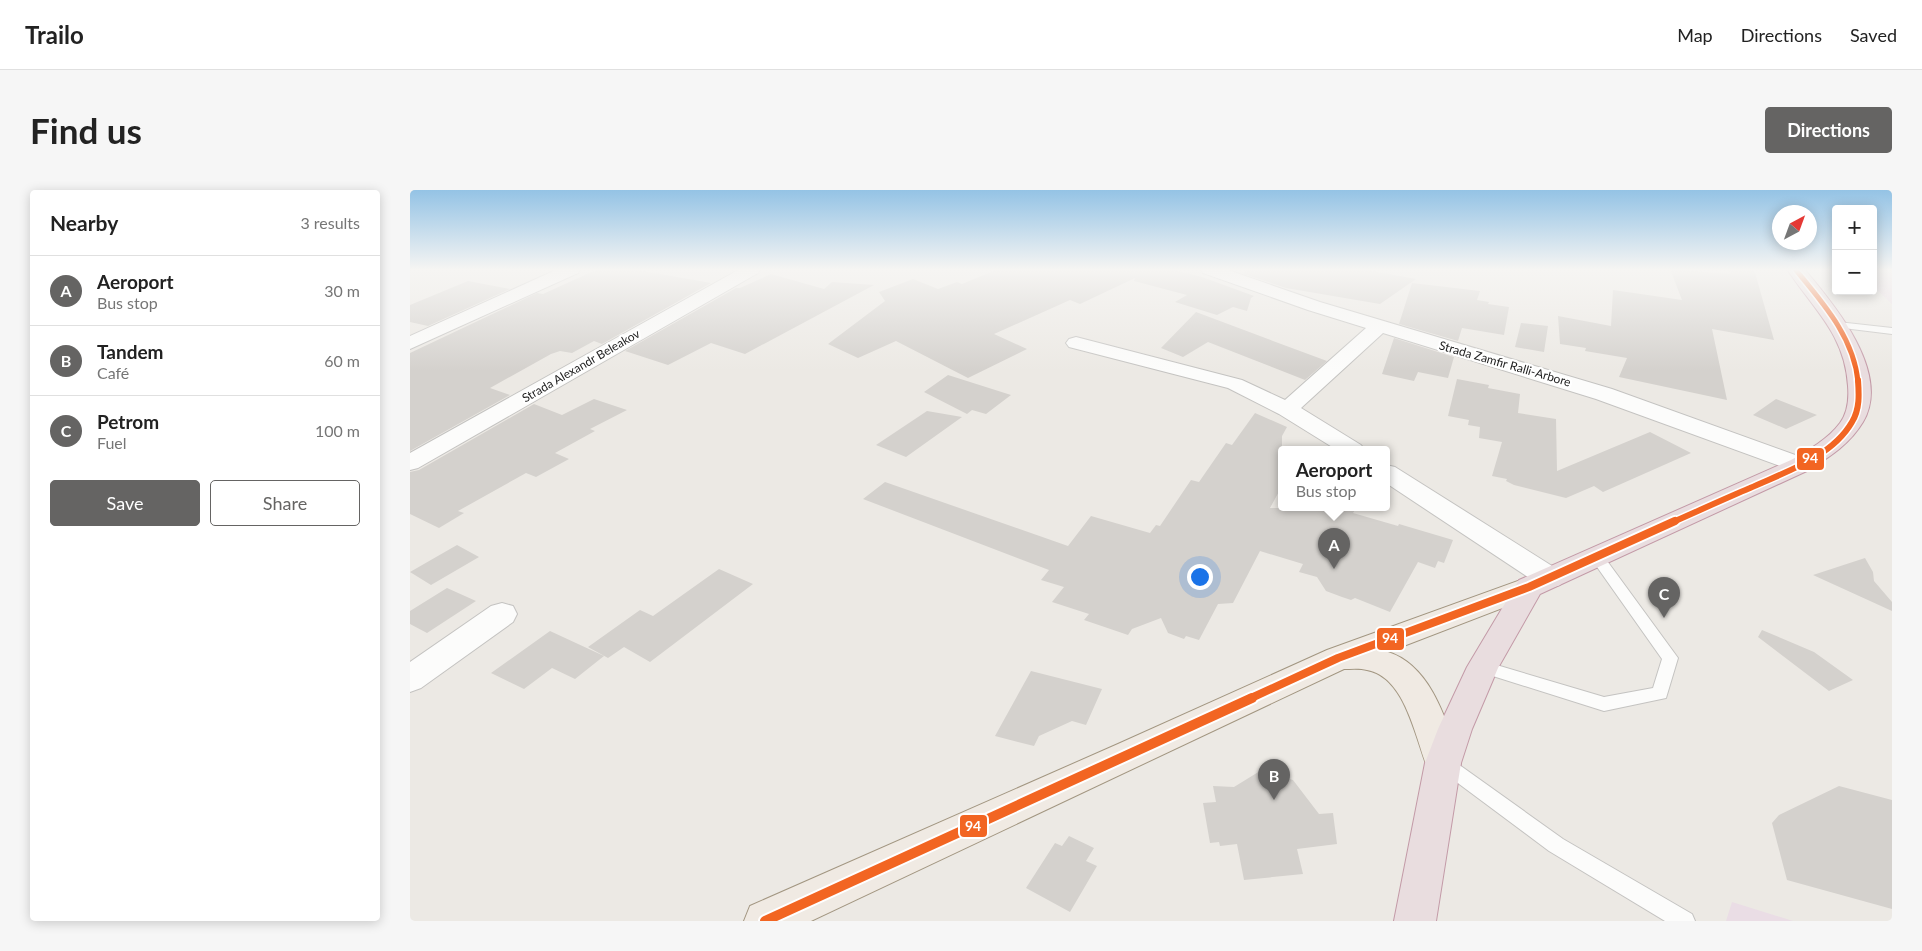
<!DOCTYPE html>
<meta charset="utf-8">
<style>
:root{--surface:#fff;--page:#f6f6f6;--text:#222;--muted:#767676;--line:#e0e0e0;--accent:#656463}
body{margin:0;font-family:Lato,sans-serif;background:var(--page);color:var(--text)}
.controls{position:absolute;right:15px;top:15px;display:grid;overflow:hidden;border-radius:5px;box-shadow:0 2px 12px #0003}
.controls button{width:45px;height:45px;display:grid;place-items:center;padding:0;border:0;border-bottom:1px solid var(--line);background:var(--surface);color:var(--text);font:25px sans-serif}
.compass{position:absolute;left:1362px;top:15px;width:45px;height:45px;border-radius:50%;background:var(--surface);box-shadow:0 2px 12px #0003;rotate:41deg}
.you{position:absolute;left:789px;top:386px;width:18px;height:18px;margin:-12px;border:4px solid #fff;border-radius:50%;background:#1a73e8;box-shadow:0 0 0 8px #1a73e833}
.badge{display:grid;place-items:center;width:32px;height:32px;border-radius:50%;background:var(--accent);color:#fff;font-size:16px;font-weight:700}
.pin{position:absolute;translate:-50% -41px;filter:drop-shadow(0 1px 2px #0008)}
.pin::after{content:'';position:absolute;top:26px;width:18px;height:15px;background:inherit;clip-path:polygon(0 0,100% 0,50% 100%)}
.popup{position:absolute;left:868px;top:256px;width:112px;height:65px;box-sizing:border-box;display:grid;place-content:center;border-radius:5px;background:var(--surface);filter:drop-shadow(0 1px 4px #0005);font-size:16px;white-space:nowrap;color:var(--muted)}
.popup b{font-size:19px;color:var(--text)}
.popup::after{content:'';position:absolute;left:50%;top:100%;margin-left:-10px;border:10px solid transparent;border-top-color:var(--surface)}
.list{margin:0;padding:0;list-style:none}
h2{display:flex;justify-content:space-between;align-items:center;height:65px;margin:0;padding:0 20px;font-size:21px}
h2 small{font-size:16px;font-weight:400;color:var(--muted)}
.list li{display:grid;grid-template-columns:32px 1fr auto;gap:15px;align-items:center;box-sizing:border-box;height:70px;padding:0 20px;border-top:1px solid var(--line)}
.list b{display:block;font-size:19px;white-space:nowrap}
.list p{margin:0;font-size:16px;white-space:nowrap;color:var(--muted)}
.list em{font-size:16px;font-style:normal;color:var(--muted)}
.actions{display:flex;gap:10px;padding:15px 20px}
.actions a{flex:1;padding:11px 0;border:1px solid var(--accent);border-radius:5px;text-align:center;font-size:18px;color:var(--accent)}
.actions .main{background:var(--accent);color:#fff}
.map{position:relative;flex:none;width:1482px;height:731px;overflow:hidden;border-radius:5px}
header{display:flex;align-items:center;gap:30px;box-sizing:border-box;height:70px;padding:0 25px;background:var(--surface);border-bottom:1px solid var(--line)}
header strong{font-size:24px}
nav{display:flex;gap:28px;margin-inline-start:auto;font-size:18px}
.intro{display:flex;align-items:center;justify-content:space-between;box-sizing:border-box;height:120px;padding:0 30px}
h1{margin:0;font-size:35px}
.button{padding:12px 22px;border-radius:5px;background:var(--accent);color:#fff;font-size:18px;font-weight:700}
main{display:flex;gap:30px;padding:0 30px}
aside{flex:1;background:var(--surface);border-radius:5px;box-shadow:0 2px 12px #0003}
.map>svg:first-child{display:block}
</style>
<header>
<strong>Trailo</strong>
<nav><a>Map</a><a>Directions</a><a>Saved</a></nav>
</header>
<div class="intro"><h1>Find us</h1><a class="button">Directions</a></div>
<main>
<aside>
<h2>Nearby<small>3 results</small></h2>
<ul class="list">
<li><span class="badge">A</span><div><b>Aeroport</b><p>Bus stop</p></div><em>30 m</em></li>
<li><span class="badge">B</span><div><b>Tandem</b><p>Café</p></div><em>60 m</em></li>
<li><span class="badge">C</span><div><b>Petrom</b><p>Fuel</p></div><em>100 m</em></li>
</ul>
<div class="actions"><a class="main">Save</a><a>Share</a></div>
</aside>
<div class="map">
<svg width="1482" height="731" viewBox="0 0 1482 731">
<rect width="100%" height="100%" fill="#ece9e4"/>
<path fill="#eadde5" d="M 1463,79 L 1482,79 L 1482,114 L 1463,96 Z
M 1322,712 L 1383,731 L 1316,731 Z"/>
<path fill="#d4d1cd" d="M 188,79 L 222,79 L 301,93 L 192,154 L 184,151 L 162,163 L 150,161 L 141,164 L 80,198 L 100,205 L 0,261 L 0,163 L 127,103 L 133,104 Z
M 588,79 L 760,79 L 792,87 L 844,106 L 841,108 L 837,121 L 823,117 L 807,125 L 765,112 L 777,105 L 724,91 L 725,88 L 670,114 L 660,110 L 584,144 L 617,159 L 558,188 L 486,151 L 448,168 L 418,154 L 475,111 L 469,102 L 503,89 L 528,99 L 547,92 L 552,94 Z
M 835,79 L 952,79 L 1006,89 L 970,114 L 876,98 L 834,84 Z
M 1260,79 L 1320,84 L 1318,79 L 1344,79 L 1364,150 L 1302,139 L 1317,210 L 1209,187 L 1217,168 L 1175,161 L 1176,158 L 1150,154 L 1148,126 L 1201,136 L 1203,100 L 1272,110 Z
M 361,84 L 414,99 L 422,92 L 464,95 L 335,164 L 301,153 L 258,175 L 215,161 L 326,98 L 330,98 Z
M 58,91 L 100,99 L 18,136 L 0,132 L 0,115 Z
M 1002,93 L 1070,101 L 1067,110 L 1079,112 L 1078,114 L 1099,117 L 1094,145 L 1052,138 L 1048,151 L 989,134 Z
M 786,122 L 863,151 L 917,171 L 895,190 L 798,152 L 773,167 L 751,158 Z
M 1111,133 L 1138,136 L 1134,162 L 1105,157 Z
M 984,148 L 1044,167 L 1038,188 L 1008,182 L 1004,191 L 972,184 Z
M 538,185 L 601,205 L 576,224 L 562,220 L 557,224 L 514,202 Z
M 1047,189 L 1079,195 L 1078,198 L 1110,204 L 1108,223 L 1146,229 L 1147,281 L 1240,242 L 1281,263 L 1193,302 L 1184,296 L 1156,308 L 1104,295 L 1096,291 L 1097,289 L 1082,286 L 1092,252 L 1069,248 L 1070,237 L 1058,235 L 1059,230 L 1038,226 Z
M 184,209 L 217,220 L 180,239 L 185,241 L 145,263 L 159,269 L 126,287 L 116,283 L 48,321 L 54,323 L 29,338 L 0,324 L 0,282 L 9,280 L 124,214 L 152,225 Z
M 1366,209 L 1407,225 L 1376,239 L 1343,225 Z
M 517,221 L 552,227 L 496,267 L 466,255 Z
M 845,223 L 877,237 L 872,246 L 872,296 L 860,318 L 946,318 L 943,323 L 988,336 L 989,334 L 1043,350 L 1034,373 L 1028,371 L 1025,378 L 1008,372 L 980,422 L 945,408 L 941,410 L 932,407 L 916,401 L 907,387 L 889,382 L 893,374 L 850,361 L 823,413 L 808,414 L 789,450 L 776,446 L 774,449 L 758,443 L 751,428 L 722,439 L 718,445 L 674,430 L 679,424 L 642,412 L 654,397 L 631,390 L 639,380 L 453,309 L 475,292 L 658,356 L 681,326 L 740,343 L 746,335 L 750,336 L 781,290 L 789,292 L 816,253 L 822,255 Z
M 47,355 L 69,367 L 21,395 L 0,382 Z
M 1455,368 L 1463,382 L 1464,391 L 1482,412 L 1482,421 L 1403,385 Z
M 309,379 L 343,394 L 240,472 L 214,457 L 198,468 L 178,457 L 230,420 L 243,426 Z
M 37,398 L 66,411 L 17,443 L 0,434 L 0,421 Z
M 1352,440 L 1404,462 L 1443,490 L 1419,501 L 1348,447 Z
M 140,441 L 194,466 L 165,489 L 142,478 L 114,499 L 81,483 Z
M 621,481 L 692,499 L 676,535 L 662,531 L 629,546 L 624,556 L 585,546 Z
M 850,581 L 883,590 L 909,624 L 923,623 L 927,654 L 887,659 L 893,684 L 834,690 L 827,654 L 810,656 L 809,652 L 800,653 L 793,613 L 806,612 L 803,596 L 824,597 Z
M 1429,596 L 1482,610 L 1482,719 L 1377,690 L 1362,633 L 1369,625 Z
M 659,646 L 684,658 L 676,671 L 687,676 L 660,722 L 616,698 L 645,653 L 652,656 Z"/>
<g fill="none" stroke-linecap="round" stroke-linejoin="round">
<g stroke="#c4c3c1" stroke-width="2">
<path id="lane" d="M 1428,132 L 1482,138 L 1482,144 L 1425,137 L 1425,133 Z
M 1187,362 L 1192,364 L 1268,468 L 1256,508 L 1194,521 L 1067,481 L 1065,477 L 1067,473 L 1073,471 L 1194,507 L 1243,498 L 1252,469 L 1180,367 L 1182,364 Z
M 1035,566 L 1041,569 L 1153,649 L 1282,724 L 1285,731 L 1255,731 L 1139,661 L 1029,579 L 1026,574 L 1029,569 Z"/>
</g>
<g stroke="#c4c3c1" stroke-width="2">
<path id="street" d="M 148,79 L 170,79 L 168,83 L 0,159 L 0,146 Z
M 330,79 L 350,79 L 348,83 L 8,278 L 0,280 L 0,263 Z
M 791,79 L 815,79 L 910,112 L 1202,199 L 1399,270 L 1402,275 L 1399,280 L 1390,282 L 1381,280 L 1186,209 L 973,143 L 891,218 L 951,255 L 955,260 L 927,260 L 869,224 L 818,198 L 659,157 L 656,153 L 659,149 L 666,147 L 832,190 L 875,210 L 956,138 L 898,120 L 793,83 Z
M 976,275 L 985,277 L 1150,381 L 1154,388 L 1150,395 L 1140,398 L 1130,395 L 976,293 Z
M 92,413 L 103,416 L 107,424 L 103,432 L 11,498 L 0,502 L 0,472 L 81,416 Z"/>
</g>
<g stroke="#a29681" stroke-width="2">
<path id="primary" d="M 1119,387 L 1129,390 L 1133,397 L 1129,404 L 978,462 C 1022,476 1037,533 1051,573 L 1046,584 L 1033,588 L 1020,584 C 1006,553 997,487 957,480 C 950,478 941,479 934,479 L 401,731 L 334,731 L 340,716 L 708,554 L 917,460 Z"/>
</g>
<g stroke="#c39aa7" stroke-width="2">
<path id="highway" d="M 1377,79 L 1394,79 C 1424,114 1482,183 1453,232 C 1440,254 1419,267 1399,280 L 1130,404 L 1088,478 L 1062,539 L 1051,573 L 1026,731 L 984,731 L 1015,573 L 1028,539 L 1057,477 L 1109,390 L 1381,270 C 1399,260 1418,249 1430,233 C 1438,222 1439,208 1438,196 C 1435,144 1403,119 1377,79 Z"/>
</g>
<use href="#lane" fill="#fcfcfb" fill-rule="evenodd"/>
<use href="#street" fill="#fcfcfb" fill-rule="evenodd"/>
<use href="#primary" fill="#f0eae3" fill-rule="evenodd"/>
<use href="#highway" fill="#e9dddf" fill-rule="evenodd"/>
<g stroke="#fff" stroke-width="8">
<path id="bus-1-far3" d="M 1385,79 C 1412,112 1444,147 1448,192"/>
</g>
<g stroke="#fff" stroke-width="9">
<path id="bus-1-far2" d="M 1263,332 C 1288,321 1314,309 1340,298 C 1375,282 1422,267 1442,232 C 1450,219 1449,204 1448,190"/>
</g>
<g stroke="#fff" stroke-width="12">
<path id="bus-1-far1" d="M 839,509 L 928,468 L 1119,397 L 1265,331"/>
</g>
<g stroke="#fff" stroke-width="14">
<path id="bus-1" d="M 355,731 L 842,508"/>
</g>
<use href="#bus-1-far3" stroke="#f26522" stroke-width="5"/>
<use href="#bus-1-far2" stroke="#f26522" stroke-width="6"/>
<use href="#bus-1-far1" stroke="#f26522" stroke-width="8"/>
<use href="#bus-1" stroke="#f26522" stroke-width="10"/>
</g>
<linearGradient id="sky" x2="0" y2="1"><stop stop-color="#94c3e5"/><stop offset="0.44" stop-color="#f6f5f3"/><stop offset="1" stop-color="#f6f5f3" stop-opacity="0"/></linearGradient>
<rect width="1482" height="181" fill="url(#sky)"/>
<g text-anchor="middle" stroke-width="4.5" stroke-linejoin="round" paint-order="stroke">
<g font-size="12" fill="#1d1d1d" stroke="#fff">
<text transform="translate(1095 174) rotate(16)" y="4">Strada Zamfir Ralli-Arbore</text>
<text transform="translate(171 176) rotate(-30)" y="4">Strada Alexandr Beleakov</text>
</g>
</g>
<g stroke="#fff" stroke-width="2">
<rect x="1386" y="257" width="29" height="24" rx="5" fill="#f26522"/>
<rect x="966" y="437" width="29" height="24" rx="5" fill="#f26522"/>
<rect x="549" y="624" width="29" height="24" rx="5" fill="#f26522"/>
</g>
<g font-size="14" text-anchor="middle" font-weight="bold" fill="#fff">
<text x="1400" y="273">94</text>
<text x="980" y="453">94</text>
<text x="563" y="641">94</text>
</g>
</svg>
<div class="controls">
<button>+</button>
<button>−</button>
</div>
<svg class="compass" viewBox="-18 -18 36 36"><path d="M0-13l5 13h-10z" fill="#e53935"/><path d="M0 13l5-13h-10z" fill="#767676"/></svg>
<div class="you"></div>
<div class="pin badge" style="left:924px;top:379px">A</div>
<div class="popup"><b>Aeroport</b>Bus stop</div>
<div class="pin badge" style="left:864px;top:610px">B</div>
<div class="pin badge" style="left:1254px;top:428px">C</div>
</div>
</main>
